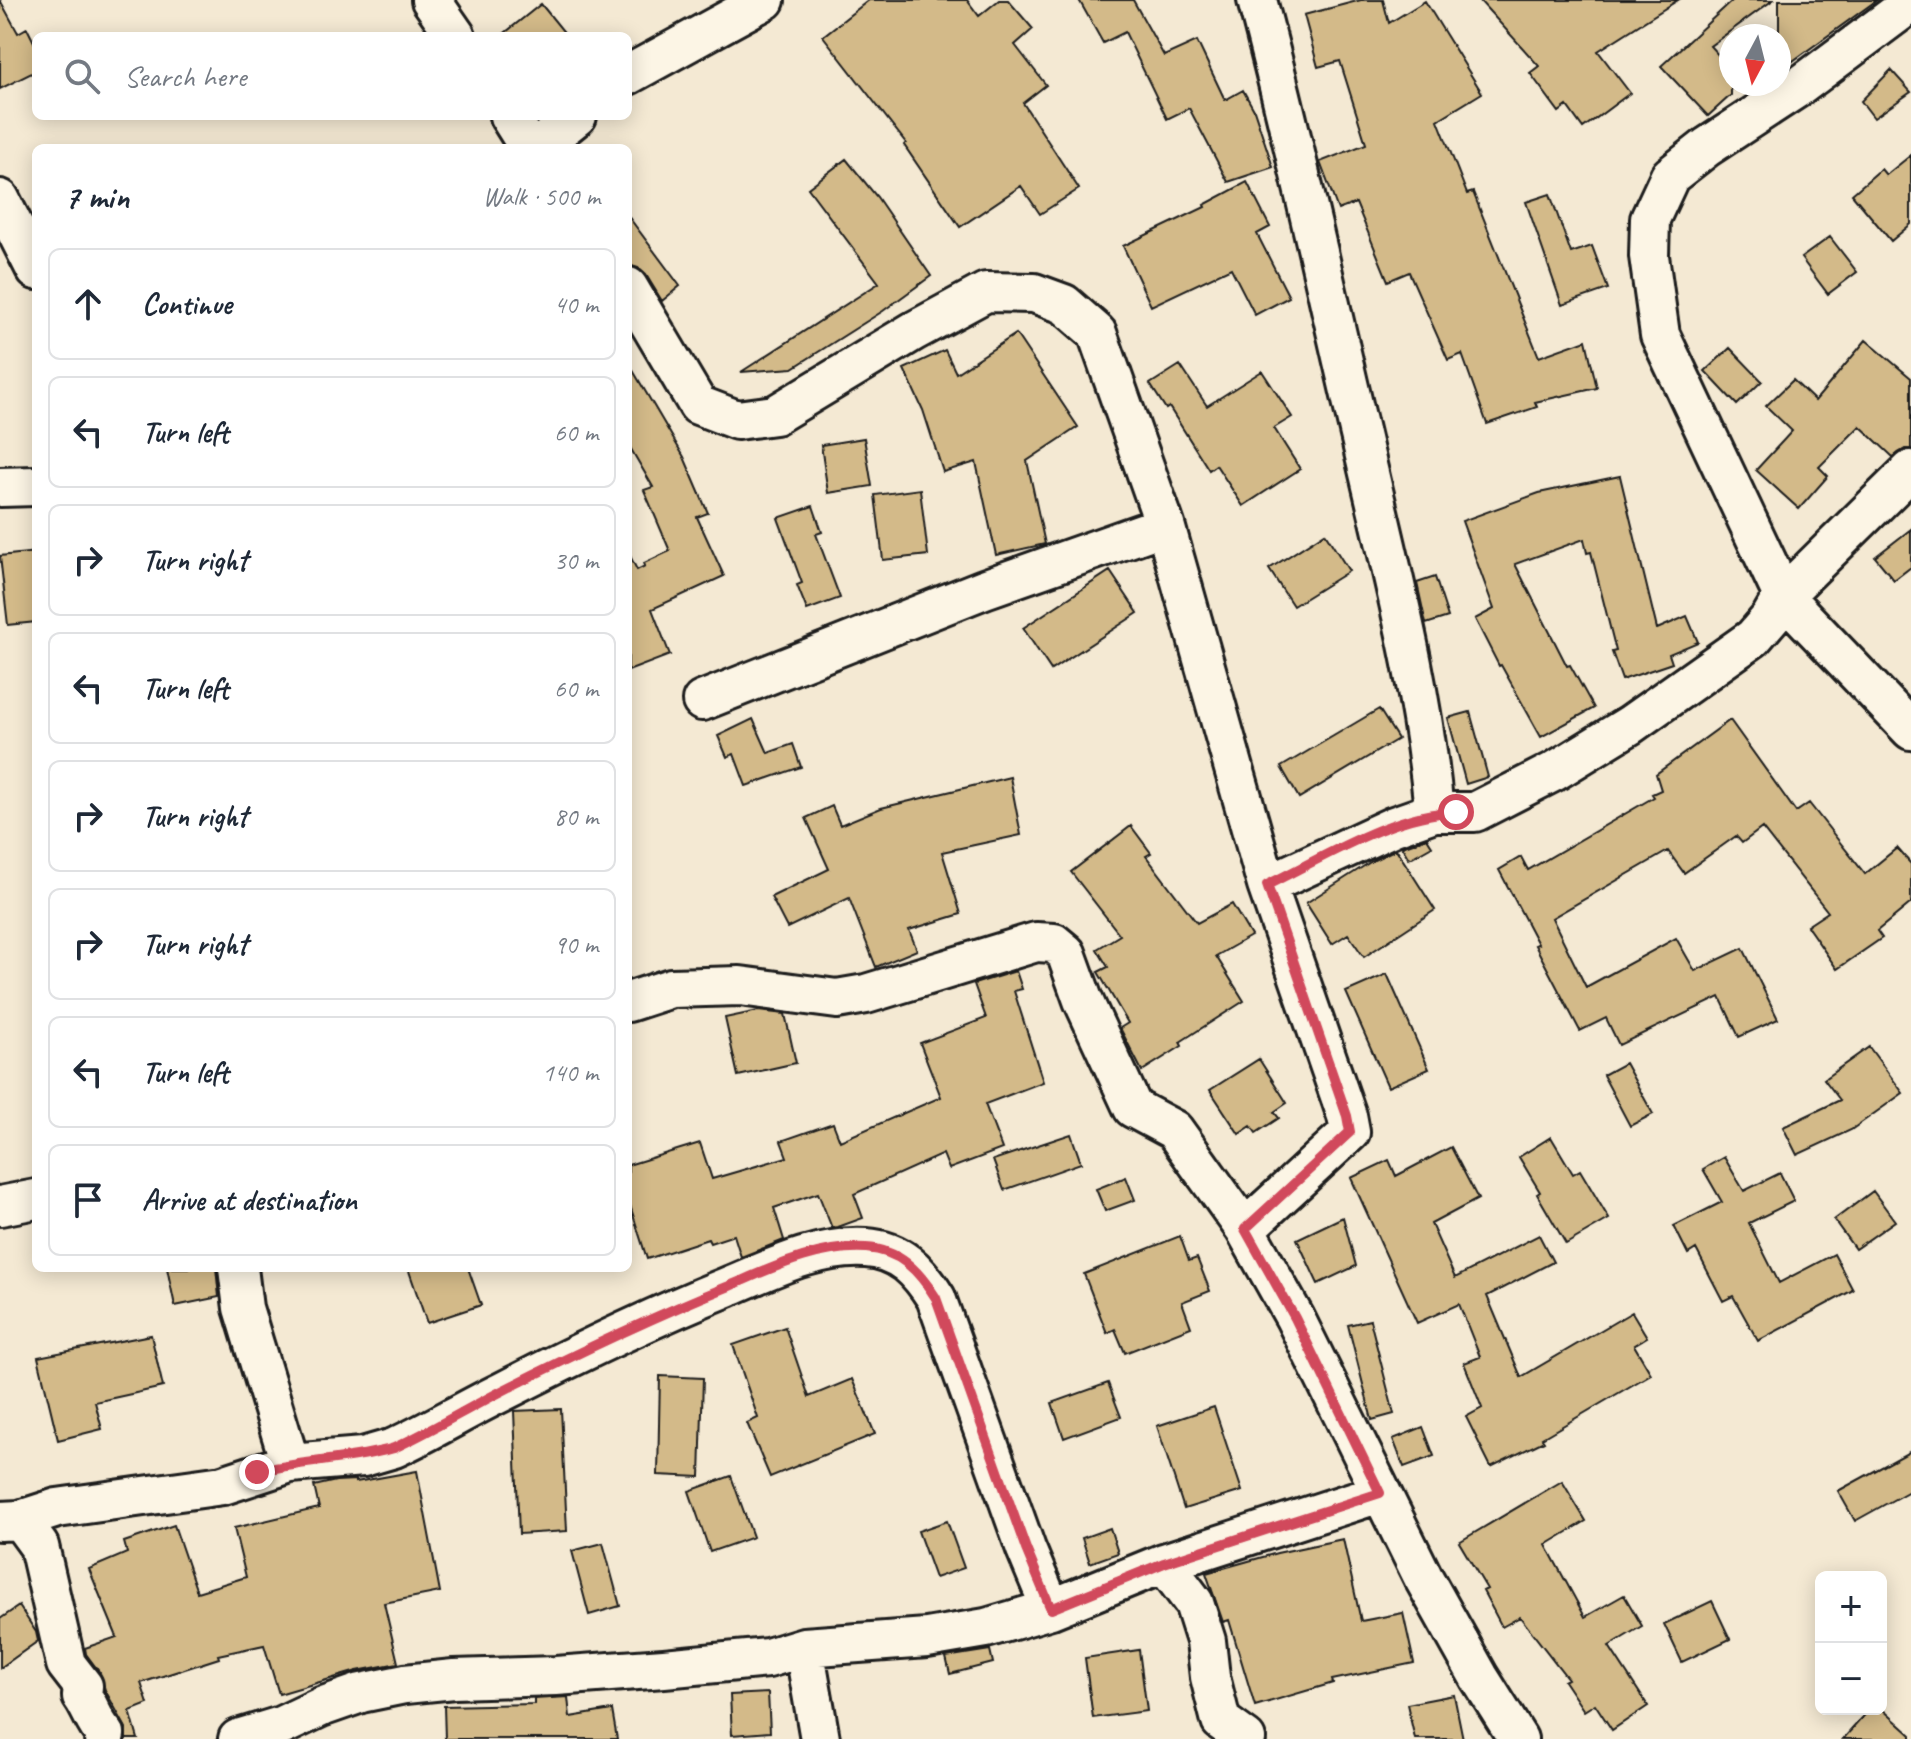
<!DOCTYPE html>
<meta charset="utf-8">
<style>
:root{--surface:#fff;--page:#f2f2f3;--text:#1f2937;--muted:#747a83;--line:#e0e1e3}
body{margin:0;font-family:Caveat,sans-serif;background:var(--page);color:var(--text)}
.controls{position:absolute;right:24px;bottom:24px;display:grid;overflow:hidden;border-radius:12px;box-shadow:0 4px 20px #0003}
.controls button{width:72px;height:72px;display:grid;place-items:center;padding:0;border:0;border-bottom:2px solid var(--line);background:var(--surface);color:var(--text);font:40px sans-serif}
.compass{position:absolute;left:1719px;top:24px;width:72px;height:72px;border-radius:50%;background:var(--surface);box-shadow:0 4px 20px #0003;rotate:187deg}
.stop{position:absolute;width:24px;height:24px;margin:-18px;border:6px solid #d1495b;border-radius:50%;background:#fff}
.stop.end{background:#d1495b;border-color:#fff;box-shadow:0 2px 8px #0008}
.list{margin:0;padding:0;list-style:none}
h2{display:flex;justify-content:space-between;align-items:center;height:104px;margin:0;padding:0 32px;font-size:34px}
h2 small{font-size:26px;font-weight:400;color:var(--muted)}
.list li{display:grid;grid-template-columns:52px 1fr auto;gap:24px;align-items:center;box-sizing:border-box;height:112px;margin:0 16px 16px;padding:0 16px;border:2px solid var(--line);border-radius:12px}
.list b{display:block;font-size:30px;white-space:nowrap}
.list em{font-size:26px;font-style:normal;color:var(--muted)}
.icon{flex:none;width:44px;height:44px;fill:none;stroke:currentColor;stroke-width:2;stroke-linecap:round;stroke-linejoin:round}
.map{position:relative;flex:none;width:1911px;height:1739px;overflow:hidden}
.search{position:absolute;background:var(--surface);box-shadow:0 4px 20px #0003;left:32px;top:32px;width:600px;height:88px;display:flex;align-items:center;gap:20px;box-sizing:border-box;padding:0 28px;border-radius:12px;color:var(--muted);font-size:30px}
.panel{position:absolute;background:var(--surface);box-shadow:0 4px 20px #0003;left:32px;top:144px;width:600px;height:1128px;border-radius:12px}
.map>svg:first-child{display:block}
</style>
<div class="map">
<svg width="1911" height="1739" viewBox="0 0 1911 1739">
<rect width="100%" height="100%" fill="#f4e9d3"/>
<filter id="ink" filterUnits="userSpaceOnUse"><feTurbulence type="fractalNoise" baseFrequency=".0125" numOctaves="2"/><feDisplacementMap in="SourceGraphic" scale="16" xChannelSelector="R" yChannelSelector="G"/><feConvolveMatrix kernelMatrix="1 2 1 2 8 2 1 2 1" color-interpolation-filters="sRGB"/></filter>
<g filter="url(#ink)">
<path fill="#d3ba89" stroke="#1c1c1c" stroke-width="2" d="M 0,0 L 18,33 L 27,28 L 36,46 L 36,71 L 0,89 Z
M 869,0 L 967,0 L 979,16 L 999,0 L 1008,0 L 1033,29 L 1015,45 L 1046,85 L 1023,103 L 1079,189 L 1040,214 L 1021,186 L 960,227 L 904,145 L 906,143 L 823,36 Z
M 1079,0 L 1133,0 L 1164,56 L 1197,41 L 1225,100 L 1243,90 L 1254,110 L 1273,167 L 1228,182 L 1189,108 L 1167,119 L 1125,32 L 1103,43 Z
M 1361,0 L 1383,0 L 1389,23 L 1425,1 L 1482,93 L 1438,120 L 1467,194 L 1473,192 L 1539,357 L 1586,340 L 1597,388 L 1535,402 L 1537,407 L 1487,424 L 1462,354 L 1448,360 L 1409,272 L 1388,281 L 1356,203 L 1338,210 L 1320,162 L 1366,144 L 1340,61 L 1318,67 L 1304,15 Z
M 1479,0 L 1678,0 L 1598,51 L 1630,93 L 1583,128 L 1567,106 L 1559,112 L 1530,73 L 1539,66 Z
M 1733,0 L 1773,0 L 1710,46 L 1731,69 L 1731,95 L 1708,116 L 1661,66 Z
M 1779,0 L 1877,0 L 1779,71 Z
M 541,4 L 567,36 L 501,36 Z
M 1891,70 L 1911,92 L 1874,118 L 1861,101 Z
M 1911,155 L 1911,224 L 1891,241 L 1852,194 L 1881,169 L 1886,175 Z
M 846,159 L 877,197 L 931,276 L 883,311 L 793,368 L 741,372 L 879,283 L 808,188 Z
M 1247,182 L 1270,227 L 1257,234 L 1289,297 L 1255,315 L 1231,268 L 1151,306 L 1123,246 L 1205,207 L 1204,205 Z
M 1550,194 L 1571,253 L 1592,246 L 1608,289 L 1562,305 L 1526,202 Z
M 628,216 L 680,286 L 662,301 L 646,275 L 638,268 L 628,265 Z
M 1830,237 L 1857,272 L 1828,294 L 1801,258 Z
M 1016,334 L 1078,427 L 1027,461 L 1045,544 L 996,555 L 976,462 L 943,472 L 923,410 L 904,369 L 945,350 L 956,373 Z
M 1866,340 L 1911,378 L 1911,449 L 1905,449 L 1893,457 L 1860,426 L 1819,467 L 1828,476 L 1799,509 L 1756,470 L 1792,431 L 1766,406 L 1793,380 L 1815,401 Z
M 1730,348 L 1762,381 L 1737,405 L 1705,371 Z
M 628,362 L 684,457 L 708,513 L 697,517 L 724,576 L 652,609 L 670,655 L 628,671 L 628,552 L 637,570 L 645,566 L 644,563 L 670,551 L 644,490 L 653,487 L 628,444 Z
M 1180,365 L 1207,406 L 1262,371 L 1292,417 L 1274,428 L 1300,469 L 1243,506 L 1216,465 L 1209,470 L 1169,407 L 1166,409 L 1150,384 Z
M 864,438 L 872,486 L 828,493 L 821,445 Z
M 1620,476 L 1657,629 L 1687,616 L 1698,642 L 1669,654 L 1672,663 L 1622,680 L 1612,652 L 1616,651 L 1591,552 L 1587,553 L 1584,539 L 1515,564 L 1567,666 L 1570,665 L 1594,708 L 1541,737 L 1501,665 L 1499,666 L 1475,619 L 1494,609 L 1462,521 L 1539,493 Z
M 920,489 L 928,555 L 883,560 L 875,495 Z
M 813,506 L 822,532 L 816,534 L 840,598 L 807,610 L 797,585 L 802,583 L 778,518 Z
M 1911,529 L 1911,567 L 1894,580 L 1875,557 Z
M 1325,533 L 1349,571 L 1293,606 L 1269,569 Z
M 36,552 L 36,622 L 8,625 L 0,556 Z
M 1110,571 L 1138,613 L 1051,670 L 1023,628 Z
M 1435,577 L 1448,617 L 1426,624 L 1417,583 Z
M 1379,709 L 1398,739 L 1299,798 L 1281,767 Z
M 1470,712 L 1488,777 L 1466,784 L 1448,718 Z
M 753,719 L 768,753 L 793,744 L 801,767 L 746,786 L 734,754 L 727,757 L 718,736 Z
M 1730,720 L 1796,812 L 1809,803 L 1865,874 L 1897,848 L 1911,864 L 1911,903 L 1877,931 L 1882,938 L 1837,969 L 1807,926 L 1828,912 L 1762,828 L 1742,843 L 1736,836 L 1684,873 L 1668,851 L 1552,918 L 1586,987 L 1676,938 L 1695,971 L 1743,948 L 1778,1019 L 1739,1037 L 1720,997 L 1619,1045 L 1606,1018 L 1580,1031 L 1535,945 L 1538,944 L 1499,870 L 1521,857 L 1528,870 L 1654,797 L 1652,794 L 1661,790 L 1656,774 Z
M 1010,777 L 1021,835 L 942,852 L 961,914 L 909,930 L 917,950 L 876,967 L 849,898 L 787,928 L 771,897 L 829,869 L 806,818 L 832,806 L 840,825 L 881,808 Z
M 1131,826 L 1151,853 L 1146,856 L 1197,923 L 1232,904 L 1251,936 L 1216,956 L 1244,1001 L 1180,1042 L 1182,1046 L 1142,1071 L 1120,1028 L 1128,1023 L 1098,972 L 1108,967 L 1097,949 L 1120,935 L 1071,872 Z
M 1427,838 L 1432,846 L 1409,859 L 1402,847 Z
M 1396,849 L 1435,910 L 1364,957 L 1348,934 L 1332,944 L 1306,903 L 1372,861 Z
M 1016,971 L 1022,989 L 1014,991 L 1043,1082 L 985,1104 L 1002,1149 L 949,1169 L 943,1154 L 854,1194 L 863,1218 L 838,1227 L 832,1228 L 818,1193 L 774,1208 L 784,1240 L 741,1257 L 734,1235 L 710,1243 L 708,1239 L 647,1259 L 628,1199 L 628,1165 L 700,1143 L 712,1179 L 787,1157 L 781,1141 L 833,1123 L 840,1141 L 941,1097 L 920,1043 L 986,1018 L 974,984 Z
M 1387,974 L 1429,1069 L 1388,1087 L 1346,992 Z
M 758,1011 L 785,1014 L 796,1063 L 738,1076 L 725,1018 Z
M 1869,1047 L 1903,1093 L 1851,1130 L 1797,1155 L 1783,1127 L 1840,1100 L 1824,1079 Z
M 1259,1059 L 1287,1103 L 1274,1112 L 1279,1118 L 1256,1133 L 1251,1126 L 1239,1134 L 1210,1090 Z
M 1625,1063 L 1653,1114 L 1630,1126 L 1603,1075 Z
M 1071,1134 L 1081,1163 L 1004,1190 L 993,1160 Z
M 1551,1137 L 1573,1174 L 1580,1170 L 1609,1219 L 1566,1244 L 1537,1194 L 1540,1192 L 1519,1157 Z
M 1451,1147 L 1478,1199 L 1431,1224 L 1455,1278 L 1539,1235 L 1553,1262 L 1487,1296 L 1521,1377 L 1632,1312 L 1647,1337 L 1634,1345 L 1651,1374 L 1542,1438 L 1544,1441 L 1491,1467 L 1466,1417 L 1482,1408 L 1464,1363 L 1480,1357 L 1459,1304 L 1417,1323 L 1351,1178 L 1389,1160 L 1396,1176 Z
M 1724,1157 L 1744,1191 L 1780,1173 L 1794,1201 L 1749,1223 L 1779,1283 L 1834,1254 L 1853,1290 L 1758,1341 L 1733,1296 L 1723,1301 L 1696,1249 L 1688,1254 L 1674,1226 L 1722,1202 L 1703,1169 Z
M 1126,1177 L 1135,1200 L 1105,1211 L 1096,1189 Z
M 1873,1191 L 1895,1221 L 1855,1249 L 1834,1220 Z
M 1343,1217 L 1356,1266 L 1318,1284 L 1297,1239 Z
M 1180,1236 L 1189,1261 L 1197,1258 L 1210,1291 L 1182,1302 L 1191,1327 L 1125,1353 L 1115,1329 L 1107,1333 L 1084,1274 Z
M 167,1268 L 216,1268 L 219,1297 L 175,1306 Z
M 408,1268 L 468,1268 L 481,1305 L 427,1323 Z
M 1370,1320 L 1394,1414 L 1372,1420 L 1348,1325 Z
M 785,1327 L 809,1397 L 852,1379 L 875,1434 L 770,1477 L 747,1423 L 758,1418 L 733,1345 Z
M 151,1335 L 163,1387 L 95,1402 L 102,1429 L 58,1440 L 38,1357 Z
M 660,1376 L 703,1378 L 700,1477 L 658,1475 Z
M 1108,1383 L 1121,1417 L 1064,1438 L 1052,1403 Z
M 1214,1407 L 1242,1491 L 1184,1509 L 1157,1426 Z
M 561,1409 L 567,1531 L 519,1534 L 514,1411 Z
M 1423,1427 L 1434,1456 L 1404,1467 L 1393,1439 Z
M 1911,1451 L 1911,1490 L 1855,1521 L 1838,1491 Z
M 417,1471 L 440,1592 L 384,1603 L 398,1663 L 357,1671 L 279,1694 L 264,1645 L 218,1655 L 219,1658 L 141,1683 L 148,1704 L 130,1711 L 138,1739 L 126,1739 L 126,1728 L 105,1690 L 100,1673 L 86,1654 L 85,1648 L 117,1637 L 89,1569 L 127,1553 L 124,1542 L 174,1525 L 197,1592 L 246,1577 L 234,1528 L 319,1508 L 314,1486 L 336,1481 L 356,1480 L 356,1482 Z
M 731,1476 L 753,1537 L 710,1552 L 689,1491 Z
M 1562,1481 L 1586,1521 L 1546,1545 L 1585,1617 L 1624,1595 L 1642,1626 L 1609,1646 L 1648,1706 L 1612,1730 L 1595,1704 L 1584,1711 L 1564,1681 L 1568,1679 L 1520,1617 L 1502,1627 L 1483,1591 L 1487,1589 L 1459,1542 Z
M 947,1521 L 964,1568 L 935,1578 L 918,1531 Z
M 1110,1528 L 1118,1553 L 1090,1563 L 1082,1538 Z
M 1343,1539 L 1361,1621 L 1403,1613 L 1414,1663 L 1332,1680 L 1333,1683 L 1255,1706 L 1229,1620 L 1223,1622 L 1206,1573 L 1277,1553 Z
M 603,1543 L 620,1606 L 589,1615 L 572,1551 Z
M 1712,1601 L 1730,1639 L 1682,1662 L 1664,1624 Z
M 19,1606 L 36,1632 L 38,1641 L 0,1668 L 0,1619 Z
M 990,1650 L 993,1663 L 950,1674 L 946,1657 Z
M 1139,1650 L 1147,1711 L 1093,1718 L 1085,1658 Z
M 768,1693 L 770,1732 L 732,1735 L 730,1695 Z
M 1454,1695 L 1463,1739 L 1415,1739 L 1407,1704 Z
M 568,1697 L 570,1717 L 612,1710 L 617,1739 L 445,1739 L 444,1706 L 534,1704 L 534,1699 Z
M 1881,1708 L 1911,1735 L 1911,1739 L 1843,1739 L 1870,1709 Z"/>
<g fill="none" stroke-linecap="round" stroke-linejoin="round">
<g stroke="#1c1c1c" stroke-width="44">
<path id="minor" d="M 431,0 L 456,36
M 1257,0 C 1296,147 1327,295 1362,443 C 1390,566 1423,687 1434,812
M 1911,3 L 1800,86 L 1707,147 L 1670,176 L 1650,219 L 1649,256 L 1660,335 L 1783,596 L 1911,730
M 628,75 L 765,0
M 509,116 L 529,148
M 537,148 L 577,116
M 0,199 L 36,270
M 628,287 L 698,405 L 737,420 L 775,415 L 914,331 L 986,292 L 1034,293 L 1064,304 L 1097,333 L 1165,525 L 1267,885 L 1347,1116 L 1350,1132 L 1245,1229
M 0,487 L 36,486
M 702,701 L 984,589 L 1165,525
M 1267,885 L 1394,826 L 1434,812 L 1475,812 L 1555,771 L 1630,725 L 1753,638 L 1771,617 L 1783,596 L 1911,470
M 628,1002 L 671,988 L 740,986 L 837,999 L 866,994 L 1036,942 L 1054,943 L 1066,953 L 1083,1000 L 1133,1108 L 1174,1130 L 1245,1229 L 1295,1318 L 1423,1577 L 1479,1677 L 1518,1739
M 0,1206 L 36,1199
M 238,1268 L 243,1308 L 290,1463
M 20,1520 L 39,1546 L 66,1664 L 83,1686 L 82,1696 C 91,1708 94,1723 105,1734 L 104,1739
M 0,1521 L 20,1520 L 57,1508 L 223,1485 L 290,1463 L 363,1457 L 394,1448 C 431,1431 465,1410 502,1392 C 576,1354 650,1318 727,1287 C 770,1269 818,1245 866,1248 C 900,1250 919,1271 936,1298 L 1026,1549 L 1051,1609
M 1164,1563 L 1194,1603 L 1206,1641 L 1210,1677 L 1221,1721 L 1246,1739
M 804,1647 L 820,1739
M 238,1739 L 281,1726 L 321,1707 L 361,1693 L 405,1684 L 454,1679 L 556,1676 L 664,1668 L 768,1658 L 804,1647 L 927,1638 L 986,1628 L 1051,1609 L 1164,1563 L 1380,1493"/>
</g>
<use href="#minor" stroke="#fcf5e5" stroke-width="38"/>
</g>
</g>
<g fill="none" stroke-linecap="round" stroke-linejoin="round" filter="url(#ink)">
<path stroke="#d1495b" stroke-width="10" d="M 257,1472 C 302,1460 349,1461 394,1448 C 431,1431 465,1410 502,1391 C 575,1354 650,1318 727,1287 C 770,1269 818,1245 866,1248 C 900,1250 919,1271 936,1298 L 1026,1549 L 1051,1609 L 1164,1563 L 1380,1493 L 1295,1318 L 1245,1229 L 1350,1132 L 1347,1116 L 1267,885 C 1321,859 1395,812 1456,812"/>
</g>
</svg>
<div class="controls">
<button>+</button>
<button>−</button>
</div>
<svg class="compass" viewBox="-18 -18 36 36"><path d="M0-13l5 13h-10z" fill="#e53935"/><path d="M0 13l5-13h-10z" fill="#747a83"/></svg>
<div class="stop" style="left:1456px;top:812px"></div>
<div class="stop end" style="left:257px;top:1472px"></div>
<div class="search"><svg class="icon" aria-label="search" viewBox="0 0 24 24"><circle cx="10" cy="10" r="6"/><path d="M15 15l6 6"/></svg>Search here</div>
<section class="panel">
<h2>7 min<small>Walk · 500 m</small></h2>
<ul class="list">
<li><svg class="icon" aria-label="ahead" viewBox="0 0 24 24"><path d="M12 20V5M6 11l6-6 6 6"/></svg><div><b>Continue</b></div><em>40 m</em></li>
<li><svg class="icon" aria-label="left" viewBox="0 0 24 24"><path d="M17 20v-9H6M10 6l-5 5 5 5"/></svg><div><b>Turn left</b></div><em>60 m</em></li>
<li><svg class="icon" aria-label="right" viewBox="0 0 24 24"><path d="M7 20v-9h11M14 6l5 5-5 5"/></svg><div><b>Turn right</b></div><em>30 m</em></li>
<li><svg class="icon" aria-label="left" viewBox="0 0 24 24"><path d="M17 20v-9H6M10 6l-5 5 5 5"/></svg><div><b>Turn left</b></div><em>60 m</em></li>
<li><svg class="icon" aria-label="right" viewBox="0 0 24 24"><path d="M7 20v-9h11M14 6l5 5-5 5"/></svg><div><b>Turn right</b></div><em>80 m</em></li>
<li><svg class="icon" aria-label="right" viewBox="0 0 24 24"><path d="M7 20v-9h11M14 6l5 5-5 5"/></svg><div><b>Turn right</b></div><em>90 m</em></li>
<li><svg class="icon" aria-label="left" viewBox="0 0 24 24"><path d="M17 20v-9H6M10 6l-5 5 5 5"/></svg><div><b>Turn left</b></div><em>140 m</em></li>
<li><svg class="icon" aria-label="arrive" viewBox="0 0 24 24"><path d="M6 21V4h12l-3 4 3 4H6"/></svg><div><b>Arrive at destination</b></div></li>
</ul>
</section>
</div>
